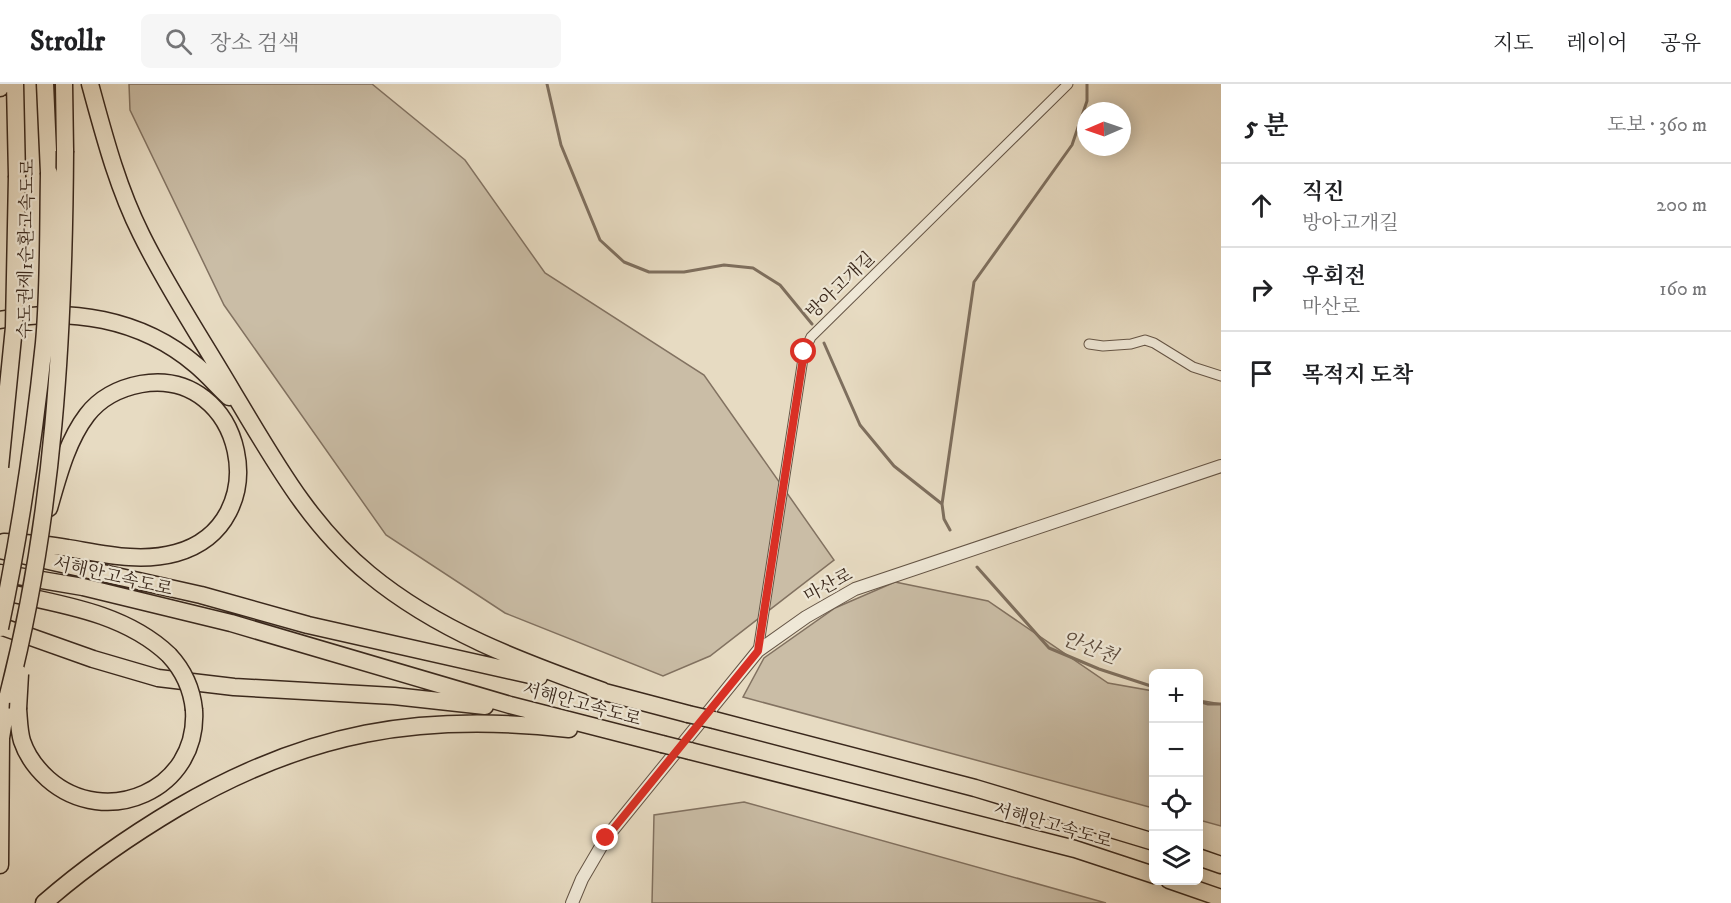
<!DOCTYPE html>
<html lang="ko">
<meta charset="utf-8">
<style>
:root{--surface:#fff;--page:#f6f6f6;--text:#202124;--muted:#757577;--line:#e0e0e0}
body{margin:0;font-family:"IM FELL DW Pica","Noto Serif KR",serif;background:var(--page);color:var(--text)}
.controls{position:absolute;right:18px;bottom:18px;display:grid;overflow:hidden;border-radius:9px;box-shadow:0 3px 15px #0003}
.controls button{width:54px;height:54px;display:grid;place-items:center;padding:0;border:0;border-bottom:2px solid var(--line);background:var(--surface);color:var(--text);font:30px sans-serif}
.compass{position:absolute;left:1077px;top:18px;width:54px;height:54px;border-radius:50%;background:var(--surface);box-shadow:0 3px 15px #0003;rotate:268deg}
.stop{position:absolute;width:18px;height:18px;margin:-14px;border:4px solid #d93025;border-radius:50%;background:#fff}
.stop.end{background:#d93025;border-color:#fff;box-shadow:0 2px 6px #0008}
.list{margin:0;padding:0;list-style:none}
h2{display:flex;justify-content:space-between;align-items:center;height:78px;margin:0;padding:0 24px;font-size:26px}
h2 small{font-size:20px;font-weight:400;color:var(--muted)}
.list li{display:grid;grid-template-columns:39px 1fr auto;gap:18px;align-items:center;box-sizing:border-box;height:84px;padding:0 24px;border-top:2px solid var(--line)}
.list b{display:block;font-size:22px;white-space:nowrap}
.list p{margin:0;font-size:20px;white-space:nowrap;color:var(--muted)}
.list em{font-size:20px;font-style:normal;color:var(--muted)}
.icon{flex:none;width:33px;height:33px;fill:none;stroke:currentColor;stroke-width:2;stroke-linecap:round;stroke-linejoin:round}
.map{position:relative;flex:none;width:1221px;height:819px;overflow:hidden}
header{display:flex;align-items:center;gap:36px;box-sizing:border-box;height:84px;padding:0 30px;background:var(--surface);border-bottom:2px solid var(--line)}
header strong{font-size:28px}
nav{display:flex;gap:33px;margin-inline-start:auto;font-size:21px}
.search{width:420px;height:54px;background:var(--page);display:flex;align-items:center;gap:15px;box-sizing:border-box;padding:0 21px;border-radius:9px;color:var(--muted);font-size:22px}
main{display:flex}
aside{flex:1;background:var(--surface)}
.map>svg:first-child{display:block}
</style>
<header>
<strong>Strollr</strong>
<div class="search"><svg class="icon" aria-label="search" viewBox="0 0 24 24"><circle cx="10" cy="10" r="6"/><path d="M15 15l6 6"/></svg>장소 검색</div>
<nav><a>지도</a><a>레이어</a><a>공유</a></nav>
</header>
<main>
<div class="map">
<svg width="1221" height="819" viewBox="0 0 1221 819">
<rect width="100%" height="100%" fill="#e7dbc2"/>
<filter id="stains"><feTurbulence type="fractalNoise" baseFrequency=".00333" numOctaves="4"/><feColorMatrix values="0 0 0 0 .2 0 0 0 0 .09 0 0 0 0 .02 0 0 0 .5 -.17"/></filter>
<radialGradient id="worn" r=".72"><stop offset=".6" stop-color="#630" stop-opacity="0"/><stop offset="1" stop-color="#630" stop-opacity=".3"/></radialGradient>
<path fill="#cabda6" stroke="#827261" stroke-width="1.5" d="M 129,0 L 372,0 L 465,76 L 545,189 L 704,291 L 834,476 L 710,572 L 663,592 L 505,529 L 386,451 L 224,221 L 130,26 Z
M 895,498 L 988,517 L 1108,599 L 1153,607 L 1153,724 L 743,613 L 764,574 L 835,524 Z
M 1198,616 L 1221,620 L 1221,742 L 1199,736 Z
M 744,718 L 1106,819 L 652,819 L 654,731 Z"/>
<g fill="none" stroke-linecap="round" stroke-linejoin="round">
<path stroke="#7e6f5e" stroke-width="3" d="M 547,0 L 561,61 L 600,156 L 624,178 L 649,188 L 684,188 L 724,181 L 753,184 L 780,201 L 812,240
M 824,259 L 860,341 L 894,382 L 942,420 L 944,435 L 950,446
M 942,420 L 974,198 L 1072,61 L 1087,17 L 1087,0
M 977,483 L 1049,564 L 1099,585 L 1154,603
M 1198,617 L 1208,620 L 1221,620"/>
<g stroke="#655546" stroke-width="11">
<path id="minor" d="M 1089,260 L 1103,262 L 1131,260 L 1145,256 L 1154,259 L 1193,283 L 1221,292
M 758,567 L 804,268 L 811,253 L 1068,0"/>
</g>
<g stroke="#655546" stroke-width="14">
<path id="tertiary" d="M 572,819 L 582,795 L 606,754 L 758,567 L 806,533 L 855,505 L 1221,382"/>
</g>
<g stroke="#3a281c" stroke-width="19">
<path id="motorway" d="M 15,0 L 17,92
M 45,0 L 49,89
M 64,0 L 65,67
M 90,0 C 104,51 117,102 141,150 C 168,205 203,257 234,310 C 274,376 309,441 369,490 C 438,547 520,577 603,607
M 0,4 L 0,0
M 0,236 C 69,223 141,234 196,281 C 208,291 218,303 229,313
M 4,458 C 26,459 47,460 68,464 C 104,470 140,479 176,469 C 279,440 244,282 141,300 C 120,304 100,314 87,331 C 67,357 58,393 49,424
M 0,466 L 201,511 L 308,541 L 539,593
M 0,489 L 83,503 L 231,539 L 510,621 L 662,660
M 0,507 C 58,520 124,528 169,571
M 0,542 L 93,575 L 158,594 L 234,603 L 394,612 L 485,622
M 593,605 L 688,630
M 18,625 C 19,636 19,647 22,657 C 27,672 37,685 48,695 C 106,746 199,706 194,626
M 714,636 L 975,704 L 1154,758
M 690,667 L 1075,765 L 1154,791
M 1198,773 L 1221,781
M 0,781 L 1,654 L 8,611
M 1169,796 L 1221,814
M 44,819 C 85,783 130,752 177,724 C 307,648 420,628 569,645"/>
</g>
<use href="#minor" stroke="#efe8d7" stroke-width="9"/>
<use href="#tertiary" stroke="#efe8d7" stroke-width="12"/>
<use href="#motorway" stroke="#e7dbc2" stroke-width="16"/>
<g stroke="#3a281c" stroke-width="19" stroke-linecap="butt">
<path id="motorway-bridge" d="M 0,383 L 14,243 L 17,92
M 0,544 C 20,450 34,354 44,259 C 49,203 48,146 49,89
M 169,571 C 183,586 192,606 194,626
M 8,611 C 54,433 64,250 65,67
M 18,625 L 20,590
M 688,630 L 714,636
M 662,660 L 690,667"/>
</g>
<use href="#motorway-bridge" stroke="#e7dbc2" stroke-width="16"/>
</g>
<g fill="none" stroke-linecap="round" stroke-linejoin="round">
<path stroke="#d93025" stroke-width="8" d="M 606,754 L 758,567 L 804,268"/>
</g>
<g text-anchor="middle" stroke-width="4.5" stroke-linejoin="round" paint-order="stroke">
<g font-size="18" fill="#3a281c" stroke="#efe8d7">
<text transform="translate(26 165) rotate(-89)" y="6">수도권제1순환고속도로</text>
<text transform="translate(840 201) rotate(-44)" y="6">방아고개길</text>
<text transform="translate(113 492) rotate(13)" y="6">서해안고속도로</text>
<text transform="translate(828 501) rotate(-28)" y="6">마산로</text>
<text transform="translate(582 620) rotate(15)" y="6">서해안고속도로</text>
<text transform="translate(1053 741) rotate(16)" y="6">서해안고속도로</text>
</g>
<g font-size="20" font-style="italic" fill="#5c4b3d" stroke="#efe8d7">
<text transform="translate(1090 563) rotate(21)" y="7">안산천</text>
</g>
</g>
<rect width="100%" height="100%" filter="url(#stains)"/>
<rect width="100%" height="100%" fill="url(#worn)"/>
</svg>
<div class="controls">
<button>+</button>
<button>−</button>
<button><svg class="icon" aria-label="locate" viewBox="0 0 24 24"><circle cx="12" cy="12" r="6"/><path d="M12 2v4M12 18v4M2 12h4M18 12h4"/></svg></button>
<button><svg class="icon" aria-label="layers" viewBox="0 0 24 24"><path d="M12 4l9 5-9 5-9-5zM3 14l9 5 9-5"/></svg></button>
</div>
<svg class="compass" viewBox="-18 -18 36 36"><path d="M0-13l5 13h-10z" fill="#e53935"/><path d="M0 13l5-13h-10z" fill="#757577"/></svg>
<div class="stop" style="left:804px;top:268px"></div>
<div class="stop end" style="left:606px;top:754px"></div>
</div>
<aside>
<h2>5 분<small>도보 · 360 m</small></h2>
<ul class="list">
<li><svg class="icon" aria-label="ahead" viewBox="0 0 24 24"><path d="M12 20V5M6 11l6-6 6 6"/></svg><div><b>직진</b><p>방아고개길</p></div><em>200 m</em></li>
<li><svg class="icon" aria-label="right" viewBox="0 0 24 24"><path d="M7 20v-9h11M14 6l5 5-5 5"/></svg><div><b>우회전</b><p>마산로</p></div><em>160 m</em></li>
<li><svg class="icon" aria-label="arrive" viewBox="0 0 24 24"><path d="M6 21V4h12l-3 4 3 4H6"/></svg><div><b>목적지 도착</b></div></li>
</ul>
</aside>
</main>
